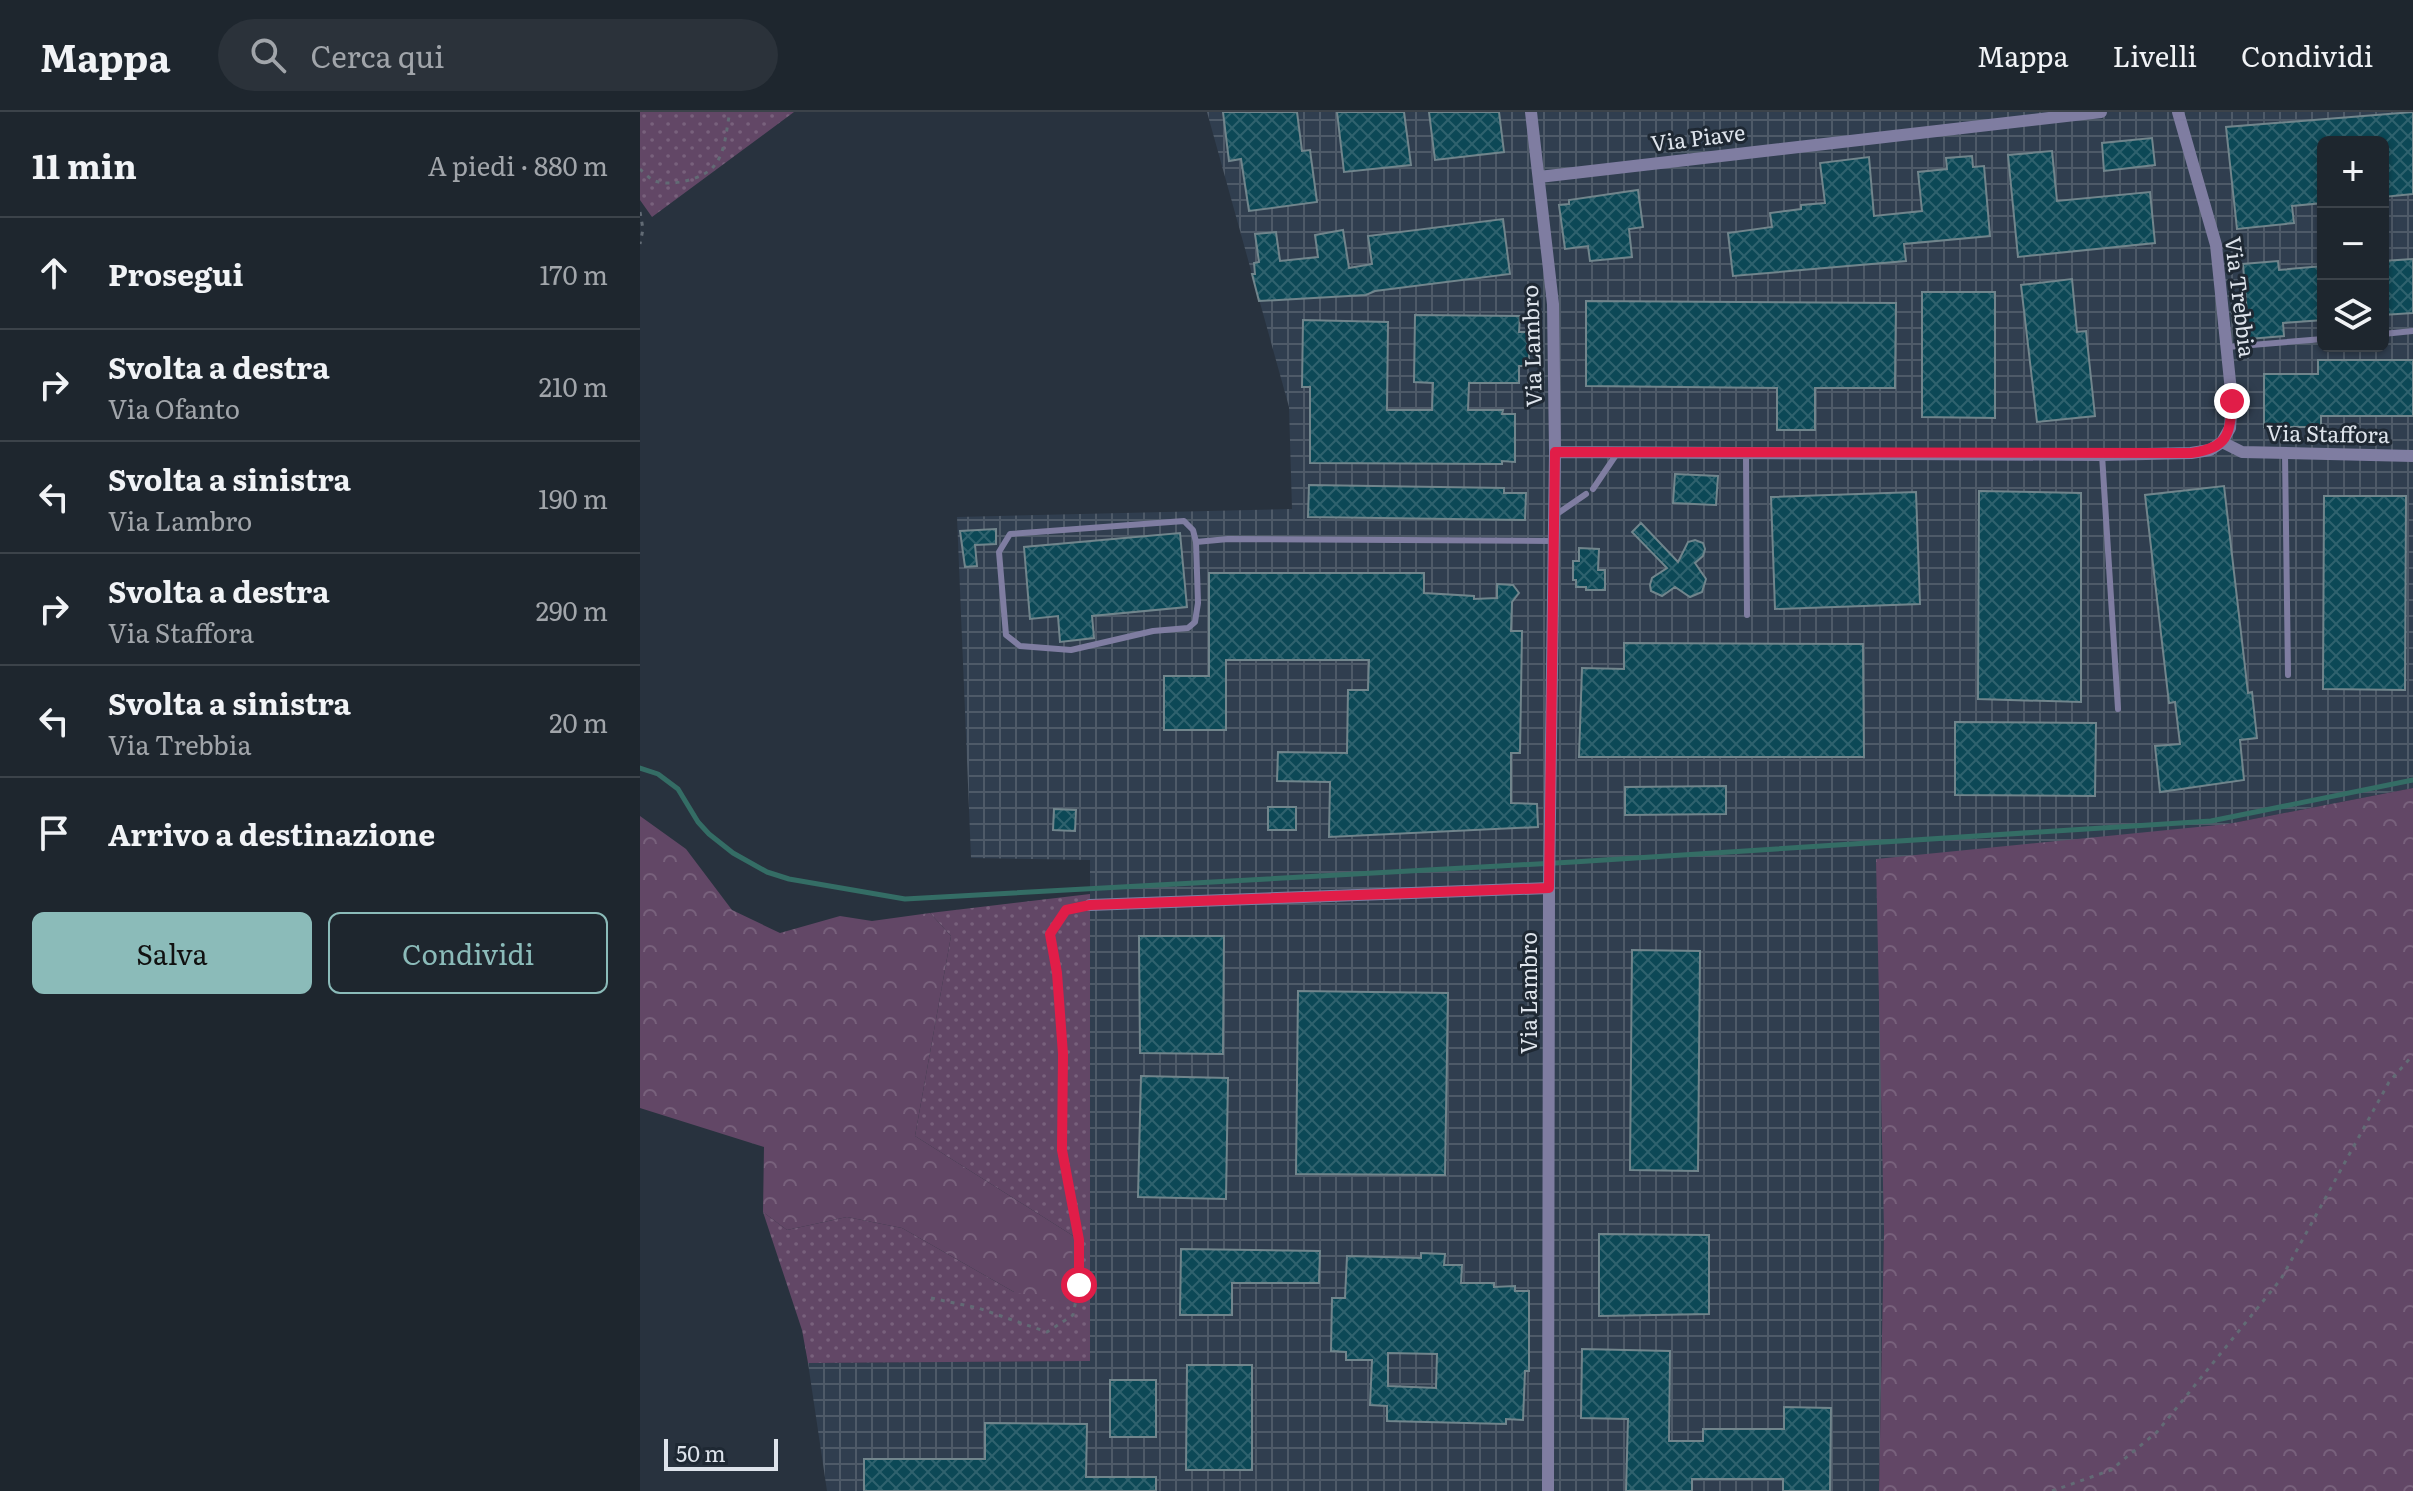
<!DOCTYPE html>
<html lang="it">
<meta charset="utf-8">
<style>
:root{--surface:#1e262e;--page:#2b323a;--text:#f1f3f6;--muted:#a1a5aa;--line:#3c434a;--accent:#8bbbb9}
body{margin:0;font-family:Literata,serif;background:var(--page);color:var(--text)}
.controls{position:absolute;right:24px;top:24px;display:grid;overflow:hidden;border-radius:12px;box-shadow:0 2px 6px #0004}
.controls button{width:72px;height:72px;display:grid;place-items:center;padding:0;border:0;border-bottom:2px solid var(--line);background:var(--surface);color:var(--text);font:40px sans-serif}
.scale{position:absolute;left:24px;bottom:20px;width:114px;box-sizing:border-box;padding-left:8px;border:4px solid #dde3eb;border-top:0;font-size:22px;line-height:28px;white-space:nowrap;color:#dde3eb;-webkit-text-stroke:6px #1e2833;paint-order:stroke}
.stop{position:absolute;width:24px;height:24px;margin:-18px;border:6px solid #e11d48;border-radius:50%;background:#fff}
.stop.end{background:#e11d48;border-color:#fff;box-shadow:0 2px 8px #0008}
.list{margin:0;padding:0;list-style:none}
h2{display:flex;justify-content:space-between;align-items:center;height:104px;margin:0;padding:0 32px;font-size:34px}
h2 small{font-size:26px;font-weight:400;color:var(--muted)}
.list li{display:grid;grid-template-columns:52px 1fr auto;gap:24px;align-items:center;box-sizing:border-box;height:112px;padding:0 32px;border-top:2px solid var(--line)}
.list b{display:block;font-size:30px;white-space:nowrap}
.list p{margin:0;font-size:26px;white-space:nowrap;color:var(--muted)}
.list em{font-size:26px;font-style:normal;color:var(--muted)}
.actions{display:flex;gap:16px;padding:24px 32px}
.actions a{flex:1;padding:18px 0;border:2px solid var(--accent);border-radius:12px;text-align:center;font-size:28px;color:var(--accent)}
.actions .main{background:var(--accent);color:#111}
.icon{flex:none;width:44px;height:44px;fill:none;stroke:currentColor;stroke-width:2;stroke-linecap:round;stroke-linejoin:round}
.map{position:relative;flex:none;width:1773px;height:1379px;overflow:hidden}
header{display:flex;align-items:center;gap:48px;box-sizing:border-box;height:112px;padding:0 40px;background:var(--surface);border-bottom:2px solid var(--line)}
header strong{font-size:38px}
nav{display:flex;gap:44px;margin-inline-start:auto;font-size:28px}
.search{width:560px;height:72px;background:var(--page);display:flex;align-items:center;gap:20px;box-sizing:border-box;padding:0 28px;border-radius:44px;color:var(--muted);font-size:30px}
main{display:flex}
aside{flex:1;background:var(--surface)}
.map>svg:first-child{display:block}
</style>
<header>
<strong>Mappa</strong>
<div class="search"><svg class="icon" aria-label="search" viewBox="0 0 24 24"><circle cx="10" cy="10" r="6"/><path d="M15 15l6 6"/></svg>Cerca qui</div>
<nav><a>Mappa</a><a>Livelli</a><a>Condividi</a></nav>
</header>
<main>
<aside>
<h2>11 min<small>A piedi · 880 m</small></h2>
<ul class="list">
<li><svg class="icon" aria-label="ahead" viewBox="0 0 24 24"><path d="M12 20V5M6 11l6-6 6 6"/></svg><div><b>Prosegui</b></div><em>170 m</em></li>
<li><svg class="icon" aria-label="right" viewBox="0 0 24 24"><path d="M7 20v-9h11M14 6l5 5-5 5"/></svg><div><b>Svolta a destra</b><p>Via Ofanto</p></div><em>210 m</em></li>
<li><svg class="icon" aria-label="left" viewBox="0 0 24 24"><path d="M17 20v-9H6M10 6l-5 5 5 5"/></svg><div><b>Svolta a sinistra</b><p>Via Lambro</p></div><em>190 m</em></li>
<li><svg class="icon" aria-label="right" viewBox="0 0 24 24"><path d="M7 20v-9h11M14 6l5 5-5 5"/></svg><div><b>Svolta a destra</b><p>Via Staffora</p></div><em>290 m</em></li>
<li><svg class="icon" aria-label="left" viewBox="0 0 24 24"><path d="M17 20v-9H6M10 6l-5 5 5 5"/></svg><div><b>Svolta a sinistra</b><p>Via Trebbia</p></div><em>20 m</em></li>
<li><svg class="icon" aria-label="arrive" viewBox="0 0 24 24"><path d="M6 21V4h12l-3 4 3 4H6"/></svg><div><b>Arrivo a destinazione</b></div></li>
</ul>
<div class="actions"><a class="main">Salva</a><a>Condividi</a></div>
</aside>
<div class="map">
<svg width="1773" height="1379" viewBox="0 0 1773 1379">
<defs>
<pattern id="industrial-grid" width="8" height="8" patternUnits="userSpaceOnUse" patternTransform="scale(2)"><rect width="8" height="8" fill="#303e4f"/><path d="M0 4h8M4 0v8" fill="none" stroke="#4e5a68"/></pattern>
<pattern id="grass-dots" width="8" height="8" patternUnits="userSpaceOnUse" patternTransform="scale(2)"><rect width="8" height="8" fill="#624766"/><path d="M2 2h.1M6 6h.1" fill="none" stroke="#78617c" stroke-width="1.8" stroke-linecap="round"/></pattern>
<pattern id="forest-crowns" width="20" height="18" patternUnits="userSpaceOnUse" patternTransform="scale(2)"><rect width="20" height="18" fill="#624766"/><path d="M2 6a3 3 0 1 1 6 0M12 15a3 3 0 1 1 6 0" fill="none" stroke="#78617c"/></pattern>
<pattern id="building-cross-hatch" width="8" height="8" patternUnits="userSpaceOnUse" patternTransform="scale(2)"><rect width="8" height="8" fill="#0c4856"/><path d="M0 0l8 8M0 8l8-8" fill="none" stroke="#2f626e"/></pattern>
</defs>
<rect width="100%" height="100%" fill="#28323e"/>
<path fill="url(#industrial-grid)" fill-rule="evenodd" d="M 567,0 L 1773,0 L 1773,676 L 1588,712 L 1244,1119 L 1239,1379 L 187,1379 L 168,1251 L 450,1249 L 450,748 L 331,746 L 317,405 L 652,397 L 649,295 ZM 1683,30 L 1743,30 L 1743,234 L 1683,234 Z"/>
<path fill="url(#grass-dots)" d="M 0,0 L 154,0 L 12,105 L 0,88 Z
M 450,782 L 450,1249 L 168,1251 L 162,1218 L 123,1100 L 147,1118 L 207,1105 L 262,1116 L 374,1180 L 435,1125 L 275,1024 L 311,824 L 290,801 Z"/>
<path fill="url(#forest-crowns)" d="M 1773,676 L 1773,1379 L 1239,1379 L 1244,1119 L 1236,747 L 1588,712 Z
M 0,704 L 46,737 L 92,798 L 140,821 L 200,804 L 232,809 L 290,801 L 311,824 L 275,1024 L 435,1125 L 424,1192 L 374,1180 L 262,1116 L 207,1105 L 147,1118 L 123,1100 L 124,1035 L 0,996 Z"/>
<g fill="none" stroke-linecap="round" stroke-linejoin="round">
<path stroke="#346d65" stroke-width="5" d="M 0,656 L 18,662 L 38,677 L 58,710 L 69,722 L 93,741 L 127,760 L 149,767 L 265,787 L 933,750 L 1571,709 L 1773,668"/>
</g>
<path fill="url(#building-cross-hatch)" stroke="#71858c" stroke-width="2" fill-rule="evenodd" d="M 583,0 L 657,0 L 662,39 L 670,38 L 677,90 L 609,99 L 601,47 L 589,49 Z
M 697,0 L 764,0 L 771,53 L 704,60 Z
M 789,0 L 859,0 L 864,40 L 795,48 Z
M 1773,0 L 1773,82 L 1743,85 L 1743,30 L 1683,30 L 1683,91 L 1652,94 L 1654,111 L 1597,117 L 1586,15 Z
M 1512,26 L 1515,53 L 1464,59 L 1462,31 Z
M 1412,39 L 1417,89 L 1510,80 L 1515,131 L 1378,145 L 1368,43 Z
M 1332,44 L 1333,55 L 1344,54 L 1350,124 L 1264,132 L 1266,149 L 1093,164 L 1088,121 L 1132,115 L 1130,101 L 1161,97 L 1161,93 L 1185,91 L 1180,51 L 1229,45 L 1234,104 L 1282,99 L 1278,60 L 1307,57 L 1306,46 Z
M 998,78 L 1003,115 L 989,117 L 992,145 L 950,149 L 948,134 L 925,137 L 919,93 L 929,92 L 929,88 Z
M 863,107 L 870,162 L 735,179 L 726,183 L 619,189 L 612,162 L 615,162 L 614,151 L 619,150 L 615,122 L 636,120 L 640,149 L 678,145 L 675,123 L 703,118 L 709,156 L 732,152 L 728,124 Z
M 1773,147 L 1773,201 L 1743,203 L 1743,149 Z
M 1638,149 L 1639,158 L 1683,154 L 1683,208 L 1643,211 L 1644,224 L 1609,227 L 1603,152 Z
M 1432,167 L 1437,220 L 1446,219 L 1455,304 L 1397,310 L 1381,173 Z
M 1282,180 L 1355,180 L 1355,306 L 1282,305 Z
M 946,189 L 1256,191 L 1255,276 L 1175,276 L 1175,318 L 1137,318 L 1137,276 L 946,274 Z
M 775,203 L 880,204 L 879,220 L 889,220 L 889,254 L 879,254 L 879,271 L 829,271 L 828,298 L 863,298 L 862,302 L 875,302 L 875,350 L 862,349 L 862,352 L 670,351 L 670,275 L 662,275 L 663,208 L 748,210 L 747,298 L 792,298 L 793,271 L 774,270 Z
M 1678,248 L 1773,248 L 1773,304 L 1681,304 L 1681,315 L 1624,315 L 1624,262 L 1678,262 Z
M 1035,362 L 1078,364 L 1076,393 L 1033,391 Z
M 669,373 L 864,376 L 864,381 L 886,381 L 885,408 L 668,405 Z
M 1584,374 L 1608,581 L 1612,580 L 1617,626 L 1600,628 L 1604,668 L 1520,680 L 1515,634 L 1540,632 L 1535,590 L 1529,591 L 1505,383 Z
M 1339,379 L 1441,381 L 1441,590 L 1338,587 Z
M 1276,380 L 1280,492 L 1135,497 L 1131,385 Z
M 1684,384 L 1766,384 L 1765,578 L 1683,577 Z
M 1001,411 L 1038,450 L 1048,430 L 1055,428 L 1063,431 L 1065,437 L 1063,444 L 1055,451 L 1066,467 L 1062,480 L 1050,485 L 1035,475 L 1022,484 L 1011,479 L 1010,473 L 1012,466 L 1027,456 L 992,420 Z
M 356,417 L 356,432 L 335,433 L 337,454 L 325,455 L 320,419 Z
M 540,421 L 547,495 L 452,504 L 454,526 L 420,530 L 418,504 L 390,507 L 384,435 Z
M 939,436 L 959,437 L 958,458 L 965,458 L 965,478 L 946,478 L 946,475 L 936,475 L 936,468 L 933,468 L 933,449 L 939,449 Z
M 569,461 L 784,461 L 784,481 L 834,484 L 834,487 L 857,486 L 857,472 L 873,473 L 879,481 L 872,490 L 871,519 L 882,519 L 880,641 L 871,641 L 871,691 L 897,692 L 898,715 L 689,725 L 690,670 L 637,669 L 638,640 L 707,641 L 708,578 L 728,578 L 729,548 L 586,548 L 586,618 L 524,618 L 524,564 L 569,564 Z
M 984,531 L 1223,532 L 1224,645 L 939,645 L 942,556 L 984,557 Z
M 1315,610 L 1456,611 L 1455,684 L 1315,683 Z
M 1086,674 L 1086,702 L 985,703 L 985,675 Z
M 628,695 L 656,695 L 656,718 L 628,718 Z
M 414,697 L 436,698 L 435,719 L 413,718 Z
M 499,824 L 584,824 L 583,942 L 500,941 Z
M 992,838 L 1060,839 L 1058,1059 L 990,1058 Z
M 658,879 L 808,881 L 805,1063 L 656,1062 Z
M 501,964 L 588,966 L 586,1087 L 498,1085 Z
M 959,1122 L 1069,1123 L 1069,1202 L 959,1204 Z
M 541,1137 L 680,1139 L 679,1171 L 592,1171 L 592,1203 L 540,1203 Z
M 781,1141 L 805,1142 L 804,1153 L 822,1153 L 821,1171 L 854,1171 L 854,1175 L 875,1174 L 875,1179 L 889,1179 L 889,1259 L 885,1259 L 883,1308 L 866,1307 L 866,1312 L 747,1309 L 747,1294 L 730,1293 L 732,1248 L 706,1248 L 706,1240 L 691,1239 L 692,1186 L 705,1186 L 707,1144 L 781,1146 ZM 748,1241 L 797,1242 L 796,1276 L 748,1274 Z
M 942,1237 L 1030,1239 L 1029,1329 L 1063,1329 L 1063,1317 L 1144,1317 L 1144,1295 L 1191,1296 L 1190,1379 L 1143,1379 L 1143,1367 L 1052,1367 L 1052,1379 L 986,1379 L 988,1307 L 941,1306 Z
M 547,1253 L 612,1253 L 612,1358 L 546,1358 Z
M 470,1268 L 516,1268 L 516,1325 L 470,1325 Z
M 345,1311 L 447,1312 L 446,1365 L 516,1365 L 516,1379 L 224,1379 L 224,1347 L 345,1347 Z"/>
<g fill="none" stroke-linecap="round" stroke-linejoin="round">
<path stroke="#626b75" stroke-width="3" stroke-dasharray="4 6" stroke-linecap="butt" d="M 0,57 C 4,61 10,67 15,69 C 31,75 64,67 74,54 C 86,40 86,17 90,0
M 0,100 L 3,117 L 0,132
M 291,1186 L 338,1196 L 407,1220 L 433,1203 L 439,1173 L 439,1128 L 422,1038 L 423,942 L 417,861 L 410,822 L 426,798 L 439,796
M 1412,1379 L 1471,1358 L 1517,1320 L 1641,1167 L 1749,970 L 1773,943"/>
<path stroke="#7f7da1" stroke-width="6" d="M 1743,222 L 1773,219
M 1587,235 L 1683,227
M 1106,342 L 1107,503
M 1645,342 L 1648,563
M 1462,343 L 1478,597
M 953,377 L 978,340
M 914,404 L 946,382
M 556,430 L 558,491 L 555,510 L 548,516 L 513,519 L 431,538 L 380,534 L 366,523 L 359,440 L 370,422 L 544,409 L 553,418 L 556,430 L 588,427 L 913,429"/>
<path stroke="#7f7da1" stroke-width="12" d="M 891,0 L 913,192 L 915,340 L 909,776 L 908,1379
M 899,65 L 1461,0
M 1582,330 L 1602,340 L 1773,344
M 915,340 L 1462,343 L 1551,341 L 1570,338 L 1582,330 L 1590,316 L 1592,289 L 1576,133 L 1538,0
M 450,793 L 909,776"/>
</g>
<g fill="none" stroke-linecap="round" stroke-linejoin="round">
<path stroke="#e11d48" stroke-width="10" d="M 439,1173 L 439,1128 L 422,1038 L 423,942 L 417,861 L 410,822 L 426,798 L 450,793 L 909,776 L 915,340 L 1551,341 C 1588,336 1590,323 1592,289"/>
</g>
<g text-anchor="middle" stroke-width="6" stroke-linejoin="round" paint-order="stroke">
<g font-size="22" fill="#dde3eb" stroke="#1e2833">
<text transform="translate(1058 26) rotate(-7)" y="8">Via Piave</text>
<text transform="translate(1600 185) rotate(83)" y="8">Via Trebbia</text>
<text transform="translate(892 234) rotate(-92)" y="8">Via Lambro</text>
<text transform="translate(1688 322) rotate(1)" y="8">Via Staffora</text>
<text transform="translate(889 881) rotate(-90)" y="8">Via Lambro</text>
</g>
</g>
</svg>
<div class="controls">
<button>+</button>
<button>−</button>
<button><svg class="icon" aria-label="layers" viewBox="0 0 24 24"><path d="M12 4l9 5-9 5-9-5zM3 14l9 5 9-5"/></svg></button>
</div>
<div class="scale">50 m</div>
<div class="stop" style="left:439px;top:1173px"></div>
<div class="stop end" style="left:1592px;top:289px"></div>
</div>
</main>
